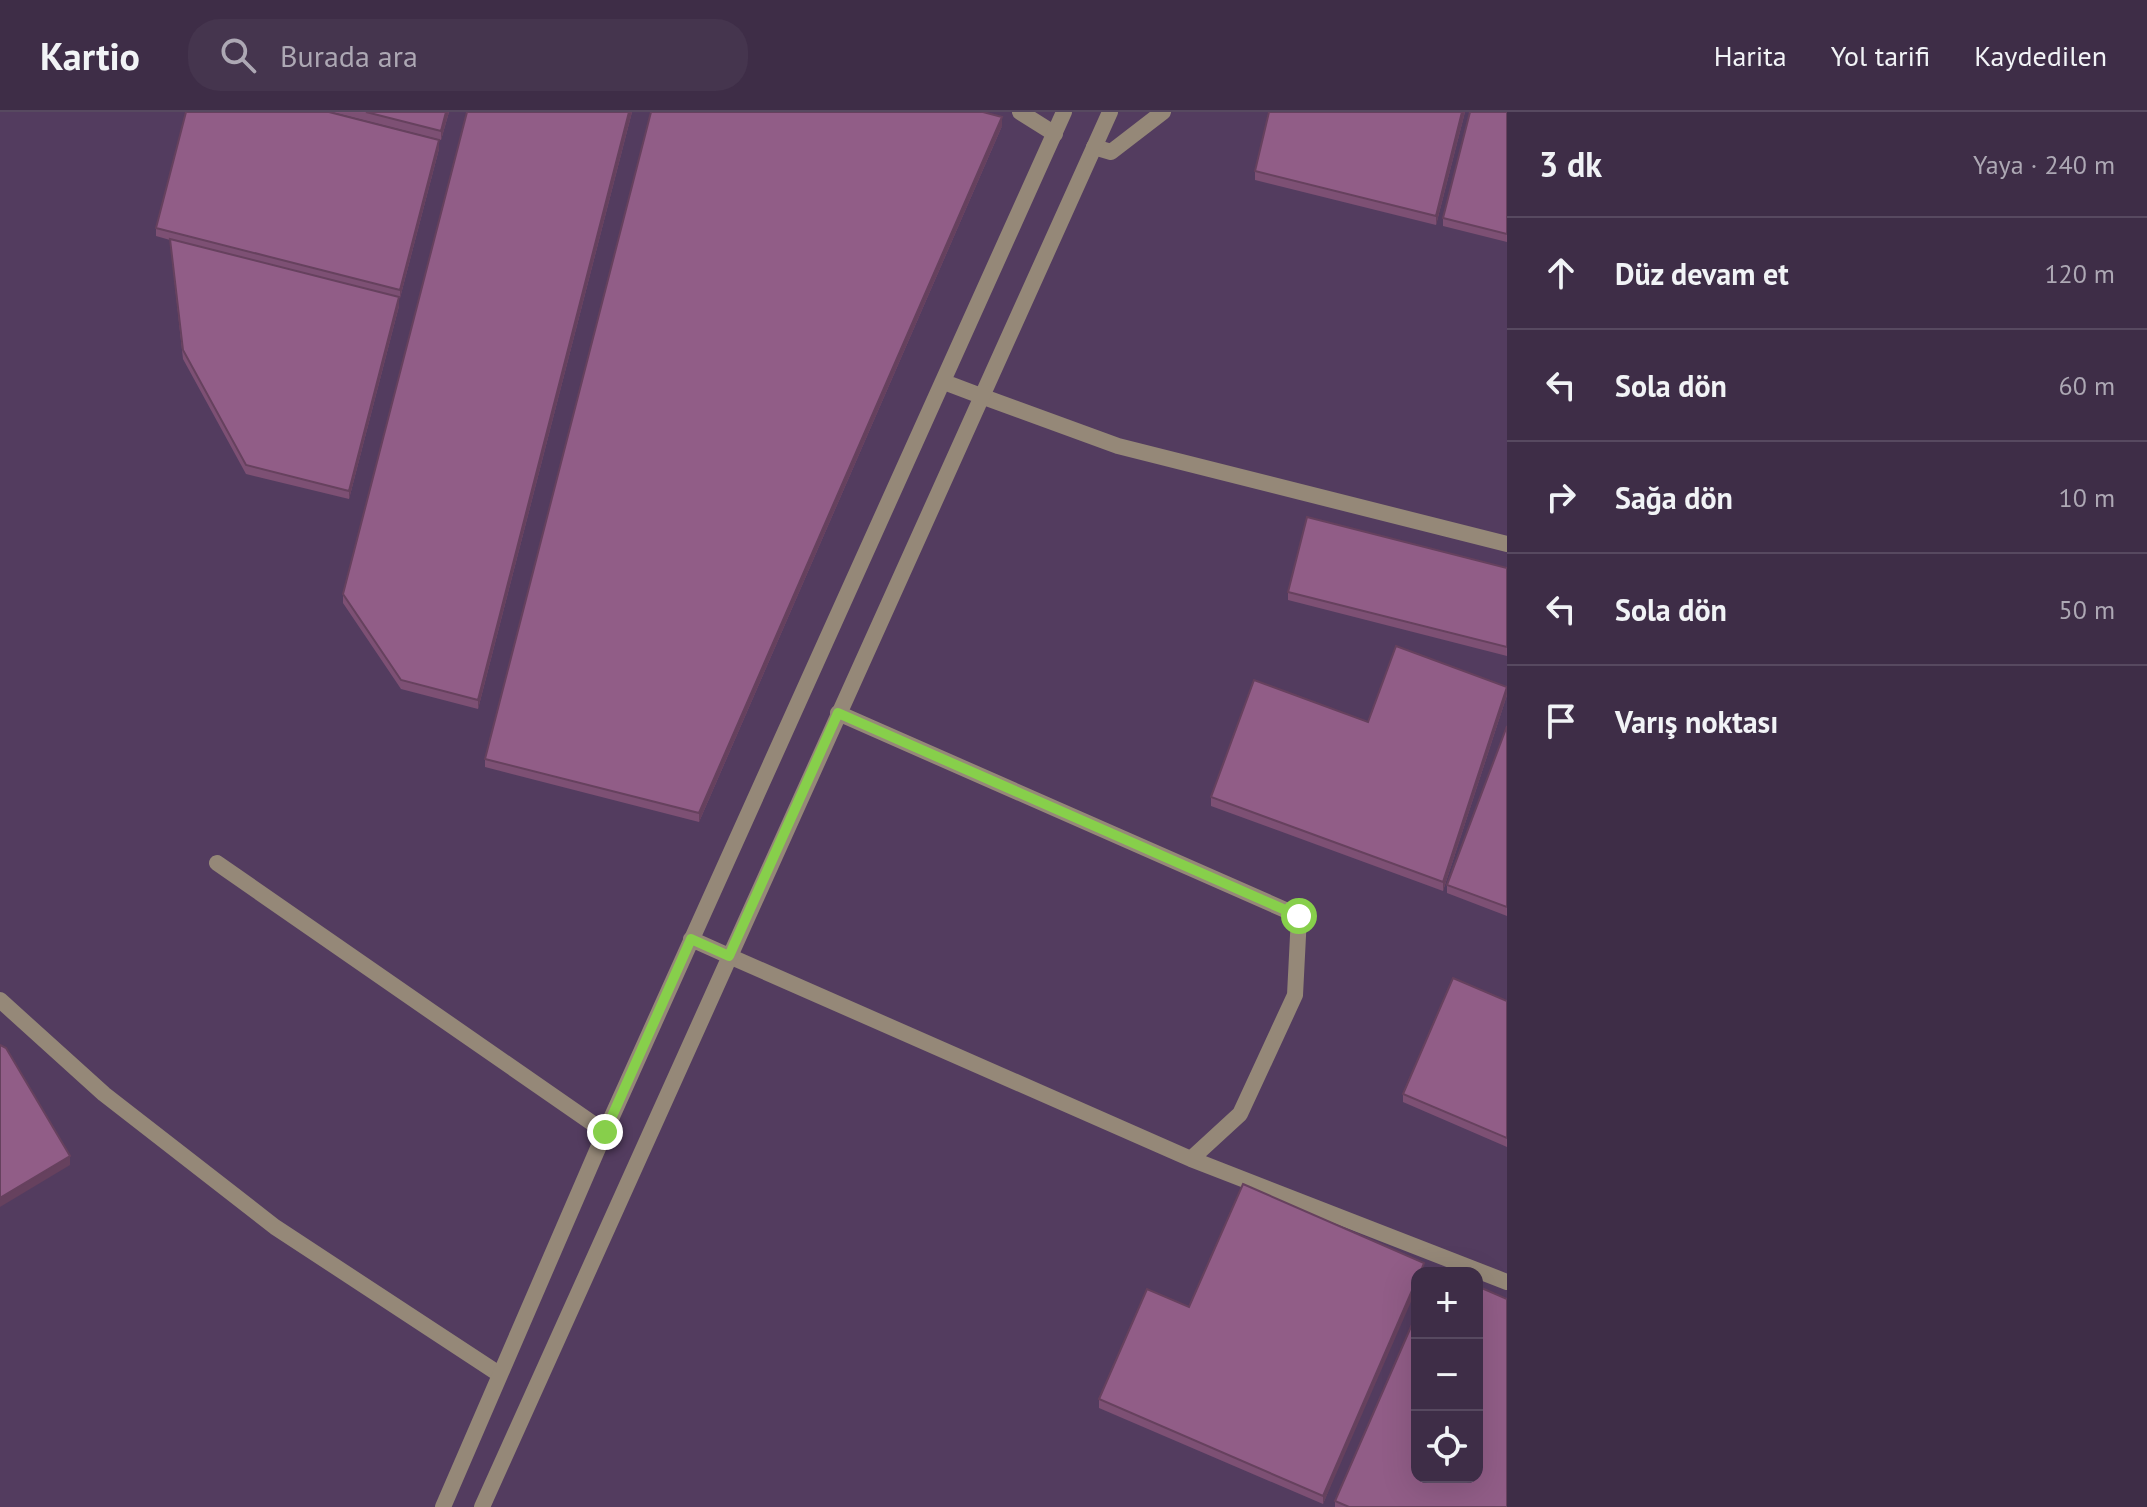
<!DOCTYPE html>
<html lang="tr">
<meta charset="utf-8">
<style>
:root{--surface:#3e2d47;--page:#45354e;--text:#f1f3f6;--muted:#ada8b4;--line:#574960}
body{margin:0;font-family:"PT Sans",sans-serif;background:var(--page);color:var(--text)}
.controls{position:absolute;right:24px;bottom:24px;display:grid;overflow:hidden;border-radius:16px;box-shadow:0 8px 32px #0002}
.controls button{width:72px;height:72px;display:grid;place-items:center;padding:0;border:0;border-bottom:2px solid var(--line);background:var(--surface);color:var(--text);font:40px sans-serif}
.stop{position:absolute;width:24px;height:24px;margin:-18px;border:6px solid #87cf4b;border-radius:50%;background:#fff}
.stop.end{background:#87cf4b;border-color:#fff;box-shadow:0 2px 8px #0008}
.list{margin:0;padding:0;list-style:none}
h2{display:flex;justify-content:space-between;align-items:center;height:104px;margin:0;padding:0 32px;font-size:34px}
h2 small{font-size:26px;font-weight:400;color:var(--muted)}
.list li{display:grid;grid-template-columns:52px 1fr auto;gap:24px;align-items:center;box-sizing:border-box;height:112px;padding:0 32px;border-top:2px solid var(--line)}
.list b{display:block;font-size:30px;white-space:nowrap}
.list em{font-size:26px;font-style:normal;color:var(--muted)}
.icon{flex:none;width:44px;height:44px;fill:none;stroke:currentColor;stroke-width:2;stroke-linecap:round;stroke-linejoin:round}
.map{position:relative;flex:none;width:1507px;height:1395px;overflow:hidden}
header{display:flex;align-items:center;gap:48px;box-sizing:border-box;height:112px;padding:0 40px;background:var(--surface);border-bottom:2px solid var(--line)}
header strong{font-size:38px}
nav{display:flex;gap:44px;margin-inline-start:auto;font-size:28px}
.search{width:560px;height:72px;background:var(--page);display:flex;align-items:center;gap:20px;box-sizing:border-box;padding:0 28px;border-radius:32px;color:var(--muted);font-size:30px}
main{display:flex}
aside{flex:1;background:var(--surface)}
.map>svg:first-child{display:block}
</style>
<header>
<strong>Kartio</strong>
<div class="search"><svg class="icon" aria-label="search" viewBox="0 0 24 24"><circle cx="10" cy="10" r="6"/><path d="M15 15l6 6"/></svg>Burada ara</div>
<nav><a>Harita</a><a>Yol tarifi</a><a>Kaydedilen</a></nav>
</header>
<main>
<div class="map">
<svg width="1507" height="1395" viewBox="0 0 1507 1395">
<rect width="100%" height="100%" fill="#533c5f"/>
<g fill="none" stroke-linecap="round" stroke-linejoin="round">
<path stroke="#958878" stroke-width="16" d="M 1020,0 L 1055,22
M 1094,35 L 1111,40 L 1163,0
M 981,284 L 1118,334 L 1507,432
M 217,751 L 605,1020
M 729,844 L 1191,1047 L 1240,1002 L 1295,883 L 1299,804 L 838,601
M 0,888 L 104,982 L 275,1115 L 499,1262
M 1191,1047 L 1507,1170"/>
<path stroke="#958878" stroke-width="16" d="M 944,270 L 981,284
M 691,827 L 729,844
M 443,1395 L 605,1020 L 1064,0
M 482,1395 L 1110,0"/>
</g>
<path fill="#7d5074" d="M 332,0 L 449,0 L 441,28 Z
M 467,0 L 632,0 L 478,597 L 401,577 L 343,491 L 343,482 Z
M 1269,0 L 1465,0 L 1436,113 L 1255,68 L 1255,59 Z
M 1507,0 L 1507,130 L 1443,114 L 1443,106 Z
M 1002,14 L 699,710 L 485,655 L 485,647 Z
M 439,37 L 400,186 L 399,186 L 399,194 L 349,387 L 246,362 L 183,247 L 170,128 L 156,124 L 156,116 Z
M 1507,456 L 1507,544 L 1288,488 L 1288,480 Z
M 1507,583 L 1443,779 L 1211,694 L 1211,685 L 1368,610 Z
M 1507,614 L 1507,804 L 1447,781 L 1447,773 Z
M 1507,889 L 1507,1035 L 1403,990 L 1403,982 Z
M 1424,1159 L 1423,1161 L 1417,1161 L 1323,1392 L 1099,1296 L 1099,1287 L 1189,1195 Z
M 1335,1389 L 1507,1395 L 1335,1395 Z"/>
<path fill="#66415e" d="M 446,0 L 449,0 L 441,28 L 441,19 Z
M 629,0 L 632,0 L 478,597 L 478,588 Z
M 1462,0 L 1465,0 L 1436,113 L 1436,104 Z
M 1002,5 L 1002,14 L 699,710 L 699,701 Z
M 439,28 L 439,37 L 400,186 L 400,178 Z
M 399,185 L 399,194 L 349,387 L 349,379 Z
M 1507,575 L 1507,583 L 1443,779 L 1443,770 Z
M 70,1044 L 70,1053 L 0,1095 L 0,1086 Z
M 1417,1167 L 1417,1176 L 1323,1392 L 1323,1384 Z"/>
<path fill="#915d87" stroke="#66415e" stroke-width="2" d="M 186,0 L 329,0 L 439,28 L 400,178 L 156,116 Z
M 366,0 L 446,0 L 441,19 Z
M 467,0 L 629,0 L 478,588 L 401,568 L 343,482 Z
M 651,0 L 983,0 L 1002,5 L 699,701 L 485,647 Z
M 1269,0 L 1462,0 L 1436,104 L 1255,59 Z
M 1470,0 L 1507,0 L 1507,122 L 1443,106 Z
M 170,127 L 399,185 L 349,379 L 246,353 L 183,238 Z
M 1307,405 L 1507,456 L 1507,535 L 1288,480 Z
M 1396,534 L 1507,575 L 1443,770 L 1211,685 L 1254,568 L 1368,610 Z
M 1507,614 L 1507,795 L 1447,773 Z
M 1453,866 L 1507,889 L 1507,1026 L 1403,982 Z
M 0,933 L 6,936 L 70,1044 L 0,1086 Z
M 1243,1072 L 1424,1151 L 1420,1161 L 1417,1161 L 1417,1167 L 1323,1384 L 1099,1287 L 1147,1177 L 1189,1195 Z
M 1437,1156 L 1448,1161 L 1434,1161 Z
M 1477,1174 L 1507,1187 L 1507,1395 L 1349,1395 L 1335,1389 L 1417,1201 L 1417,1365 L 1477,1365 Z"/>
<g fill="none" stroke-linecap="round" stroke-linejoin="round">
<path stroke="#87cf4b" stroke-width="10" d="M 605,1020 L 691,827 L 729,844 L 838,601 L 1299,804"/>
</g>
</svg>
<div class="controls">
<button>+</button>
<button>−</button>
<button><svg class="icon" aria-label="locate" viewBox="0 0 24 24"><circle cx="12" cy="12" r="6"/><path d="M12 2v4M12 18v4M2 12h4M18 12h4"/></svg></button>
</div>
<div class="stop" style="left:1299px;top:804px"></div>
<div class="stop end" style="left:605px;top:1020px"></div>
</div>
<aside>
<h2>3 dk<small>Yaya · 240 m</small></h2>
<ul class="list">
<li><svg class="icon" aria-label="ahead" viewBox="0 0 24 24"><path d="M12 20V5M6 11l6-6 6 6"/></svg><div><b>Düz devam et</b></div><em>120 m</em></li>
<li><svg class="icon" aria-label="left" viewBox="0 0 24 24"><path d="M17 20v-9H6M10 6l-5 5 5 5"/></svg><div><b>Sola dön</b></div><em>60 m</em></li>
<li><svg class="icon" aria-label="right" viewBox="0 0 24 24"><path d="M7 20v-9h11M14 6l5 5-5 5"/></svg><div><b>Sağa dön</b></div><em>10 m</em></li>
<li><svg class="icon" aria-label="left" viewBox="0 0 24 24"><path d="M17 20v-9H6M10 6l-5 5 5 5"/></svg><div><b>Sola dön</b></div><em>50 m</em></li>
<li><svg class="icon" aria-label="arrive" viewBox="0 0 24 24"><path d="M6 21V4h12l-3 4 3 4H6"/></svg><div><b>Varış noktası</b></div></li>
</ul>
</aside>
</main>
